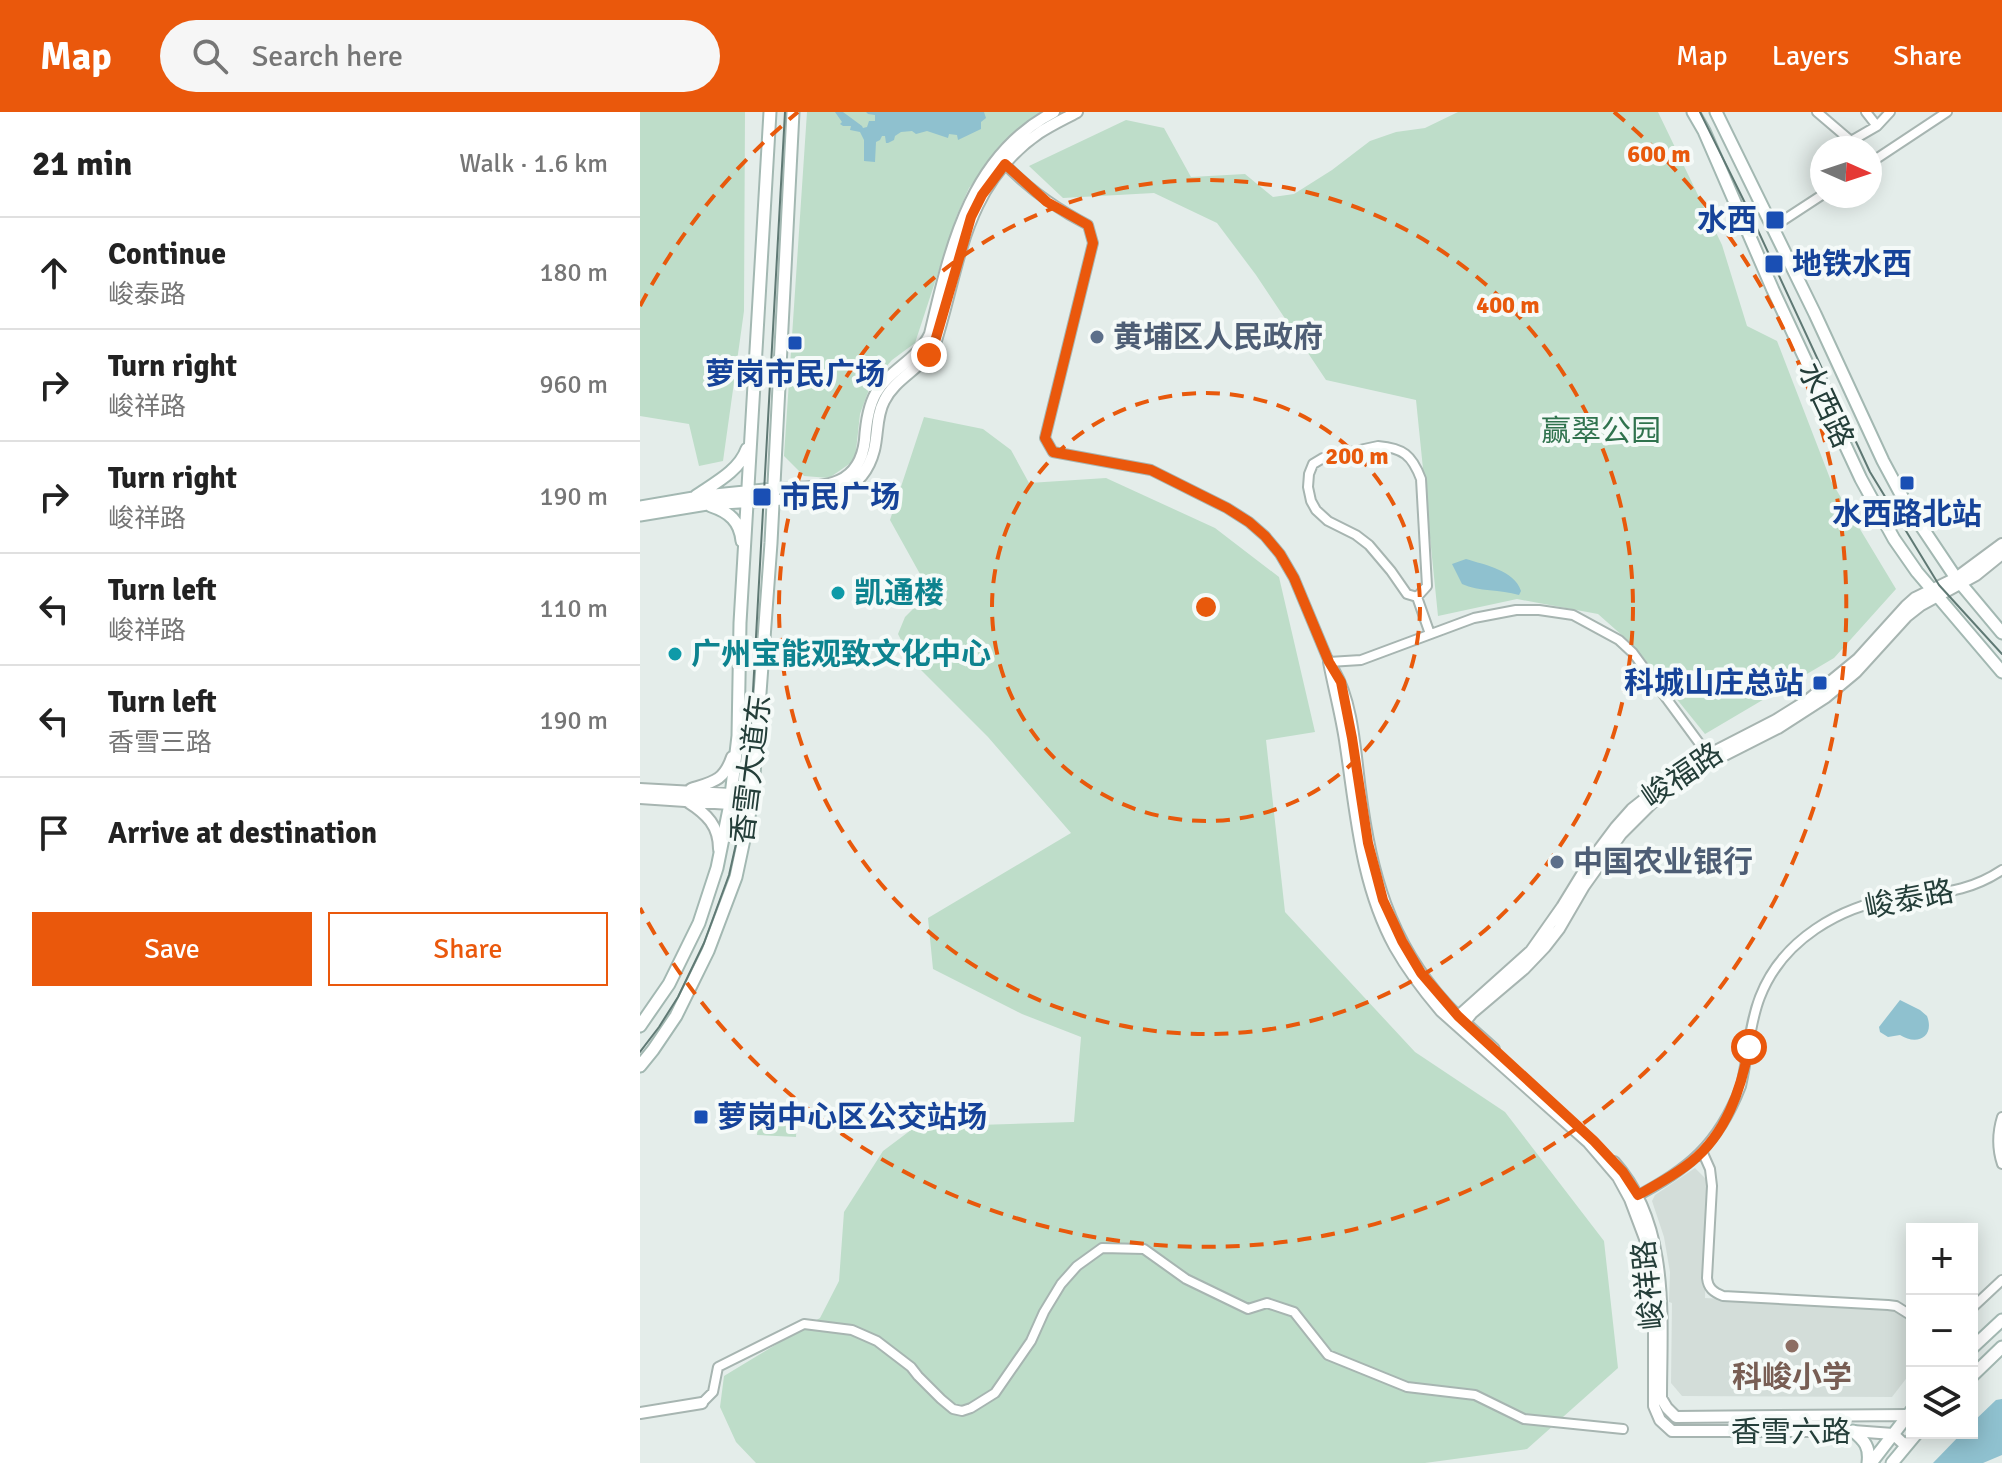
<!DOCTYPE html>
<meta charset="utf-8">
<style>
:root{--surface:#fff;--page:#f6f6f6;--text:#222;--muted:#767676;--line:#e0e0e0;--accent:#ea580c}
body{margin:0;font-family:Signika,"Noto Sans SC",sans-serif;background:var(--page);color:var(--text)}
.controls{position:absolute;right:24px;bottom:24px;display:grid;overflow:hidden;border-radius:0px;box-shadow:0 4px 20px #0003}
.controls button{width:72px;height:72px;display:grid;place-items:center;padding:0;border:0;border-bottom:2px solid var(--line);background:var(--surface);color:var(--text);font:40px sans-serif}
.compass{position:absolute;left:1170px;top:24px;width:72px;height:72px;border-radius:50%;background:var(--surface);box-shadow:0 4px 20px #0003;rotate:93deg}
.stop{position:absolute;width:24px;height:24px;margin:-18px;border:6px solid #ea580c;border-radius:50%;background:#fff}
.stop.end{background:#ea580c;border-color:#fff;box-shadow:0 2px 8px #0008}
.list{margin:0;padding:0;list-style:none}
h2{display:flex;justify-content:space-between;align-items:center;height:104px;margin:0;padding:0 32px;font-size:34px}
h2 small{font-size:26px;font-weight:400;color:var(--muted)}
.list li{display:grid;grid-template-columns:52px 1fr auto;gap:24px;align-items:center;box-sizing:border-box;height:112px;padding:0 32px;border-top:2px solid var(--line)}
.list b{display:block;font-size:30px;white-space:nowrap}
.list p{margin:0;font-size:26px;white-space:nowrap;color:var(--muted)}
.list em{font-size:26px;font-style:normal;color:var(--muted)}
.actions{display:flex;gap:16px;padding:24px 32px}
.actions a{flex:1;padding:18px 0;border:2px solid var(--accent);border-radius:0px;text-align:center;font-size:28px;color:var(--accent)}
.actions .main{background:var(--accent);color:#fff}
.icon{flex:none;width:44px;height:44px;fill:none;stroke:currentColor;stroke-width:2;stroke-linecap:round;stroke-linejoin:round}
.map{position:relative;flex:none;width:1362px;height:1351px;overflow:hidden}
header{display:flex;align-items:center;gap:48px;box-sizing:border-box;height:112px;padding:0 40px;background:var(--accent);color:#fff}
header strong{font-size:38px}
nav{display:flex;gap:44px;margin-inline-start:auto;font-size:28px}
.search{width:560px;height:72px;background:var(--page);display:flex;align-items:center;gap:20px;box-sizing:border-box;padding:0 28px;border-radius:44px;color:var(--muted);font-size:30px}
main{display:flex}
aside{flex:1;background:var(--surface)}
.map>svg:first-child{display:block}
</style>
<header>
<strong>Map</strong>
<div class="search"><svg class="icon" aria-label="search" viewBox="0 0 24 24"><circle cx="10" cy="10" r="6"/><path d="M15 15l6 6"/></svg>Search here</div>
<nav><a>Map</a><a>Layers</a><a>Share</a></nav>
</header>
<main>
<aside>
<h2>21 min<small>Walk · 1.6 km</small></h2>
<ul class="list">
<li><svg class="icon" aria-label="ahead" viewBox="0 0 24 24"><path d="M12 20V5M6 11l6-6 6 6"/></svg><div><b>Continue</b><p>峻泰路</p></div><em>180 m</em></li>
<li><svg class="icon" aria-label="right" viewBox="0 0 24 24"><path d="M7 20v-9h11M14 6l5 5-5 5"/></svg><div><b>Turn right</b><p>峻祥路</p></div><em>960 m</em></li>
<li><svg class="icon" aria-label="right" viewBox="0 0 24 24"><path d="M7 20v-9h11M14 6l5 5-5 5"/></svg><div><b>Turn right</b><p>峻祥路</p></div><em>190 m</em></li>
<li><svg class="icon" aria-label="left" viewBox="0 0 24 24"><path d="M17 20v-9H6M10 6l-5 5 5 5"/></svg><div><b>Turn left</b><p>峻祥路</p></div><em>110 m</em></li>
<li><svg class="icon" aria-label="left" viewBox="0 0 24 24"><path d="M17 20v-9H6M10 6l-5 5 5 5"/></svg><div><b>Turn left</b><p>香雪三路</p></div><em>190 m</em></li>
<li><svg class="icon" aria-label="arrive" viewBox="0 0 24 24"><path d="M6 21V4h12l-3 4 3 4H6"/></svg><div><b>Arrive at destination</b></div></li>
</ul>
<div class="actions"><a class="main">Save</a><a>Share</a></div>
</aside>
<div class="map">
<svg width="1362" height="1351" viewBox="0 0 1362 1351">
<rect width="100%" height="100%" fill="#e4edea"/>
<path fill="#d3ddd9" d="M 1055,1056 L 1069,1070 L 1065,1186 L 1246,1196 L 1260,1199 L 1272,1210 L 1272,1259 L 1252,1285 L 1042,1284 L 1031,1271 L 1032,1191 L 1029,1190 L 1030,1160 L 1024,1125 L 1012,1089 L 1015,1083 Z"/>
<path fill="#beddc9" d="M 0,0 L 105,0 L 104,199 L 83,349 L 59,354 L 49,312 L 0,304 Z
M 167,0 L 400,0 L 372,25 L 329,76 L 317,103 L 275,231 L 252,248 L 231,272 L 220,302 L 215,348 L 189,366 L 164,364 L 144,344 Z
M 818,0 L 1018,0 L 1082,133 L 1107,214 L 1137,229 L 1191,369 L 1256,477 L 1194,546 L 1065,622 L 993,533 L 958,502 L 877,487 L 798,504 L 776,288 L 686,268 L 616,163 L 577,111 L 514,81 L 423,86 L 389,54 L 486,8 L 524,16 L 551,65 L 605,62 L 633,85 L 654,82 L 692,58 L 730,29 L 756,20 L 785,16 Z
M 284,305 L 343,317 L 371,338 L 389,371 L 466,366 L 575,416 L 639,465 L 675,620 L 626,628 L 645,800 L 775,940 L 865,1000 L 964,1129 L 978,1256 L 887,1337 L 785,1351 L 116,1351 L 96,1330 L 80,1295 L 84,1264 L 180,1206 L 199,1169 L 204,1100 L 243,1039 L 279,1012 L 338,1013 L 434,1010 L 441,925 L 382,902 L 293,857 L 288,806 L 431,721 L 348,625 L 271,548 L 258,522 L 265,505 L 290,480 L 250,408 Z
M 118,1005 L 157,1007 L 156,1025 L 117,1023 Z"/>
<path fill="#8fc1cf" d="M 195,0 L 203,0 L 222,14 L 223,16 L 227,15 L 229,9 L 235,9 L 235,3 L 228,2 L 226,0 L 344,0 L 346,6 L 341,10 L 341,17 L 318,28 L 317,23 L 309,22 L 308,26 L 287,19 L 276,22 L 272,19 L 261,20 L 255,24 L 254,28 L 248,31 L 246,31 L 245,24 L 242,24 L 240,28 L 236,30 L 235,50 L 224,49 L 224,28 L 220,20 L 210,18 L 211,14 L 203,14 L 200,12 L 202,10 Z
M 826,447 C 845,453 874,458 881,479 L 879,483 C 860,477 839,480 822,472 L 812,452 Z
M 1260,888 L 1280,898 L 1287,904 C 1295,925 1277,934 1260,923 L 1248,925 L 1240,920 L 1239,915 Z
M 1362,1287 L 1362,1343 L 1343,1351 L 1293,1351 L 1322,1321 L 1332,1321 L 1332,1311 L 1356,1288 Z"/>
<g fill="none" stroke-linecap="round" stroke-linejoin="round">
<g stroke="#a7b5b1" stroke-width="12">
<path id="minor" d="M 1177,0 L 1211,29 L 1237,14 L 1250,0
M 1226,0 L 1237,14
M 362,49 C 387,76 415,96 448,113 L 453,131 L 405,326 L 413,340 L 511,358 L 587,396 L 609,410 L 625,424 L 640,442 L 654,466 L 689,550 L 721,548 L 834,506 L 876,498 L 899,498 L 933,503 L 979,528 L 993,541 L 1068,643
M 1230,51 L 1307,0
M 1133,115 L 1182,83
M 738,334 C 763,336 772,343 781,367 L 787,474 L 777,485 L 767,482 L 751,459 L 729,433 L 716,423 L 688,409 L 676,398 L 671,389 L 668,375 L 669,362 L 673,352 L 683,346 Z
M 777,485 L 790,522
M 1362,1005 C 1357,1021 1357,1037 1362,1052
M 1062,1039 L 1070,1057 L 1072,1074 L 1067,1166 C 1068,1176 1073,1180 1083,1184 L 1248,1193 L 1256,1194 L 1272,1204
M 993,1086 C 1048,1058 1078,1033 1101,974 C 1108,945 1109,913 1120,885 C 1142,828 1200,794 1257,786 C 1297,780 1326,782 1362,758
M 1332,1196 L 1362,1168
M 62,1291 L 73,1280 L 78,1255 L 164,1212 L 212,1218 L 237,1229 L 271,1255 L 278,1264 L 301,1287 L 313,1297 L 322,1299 L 331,1296 L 355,1281 L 391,1229 L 404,1200 L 421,1172 L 437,1154 L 462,1136 L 504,1137 L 546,1167 L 608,1197 L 627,1191 L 654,1200 L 688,1243 L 767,1275 L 835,1283 L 884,1307 L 983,1317"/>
</g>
<g stroke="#a7b5b1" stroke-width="14">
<path id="tertiary" d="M 133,377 C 174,374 219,381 225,328 C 226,312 228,295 236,281 C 250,257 278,248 290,222 C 310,138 329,44 414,0
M 133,388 C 176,385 221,389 234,338 C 238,322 236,304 244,289 C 255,266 281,257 294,235 C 320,155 322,74 399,21 C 411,13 424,7 437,0
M 689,550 C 694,576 701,602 705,628 C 716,699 720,771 755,835 C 768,858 784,879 801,899 L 948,1030 L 978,1065 L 990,1087 L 1007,1132 L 1011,1156 L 1014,1213 L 1014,1294 L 1020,1308 L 1032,1319 L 1213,1319 L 1253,1322 L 1266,1334
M 694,559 C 713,591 715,642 720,678 C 730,759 749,829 805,891 C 820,908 838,922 854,937
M 0,677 L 91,682 L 101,684 L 112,690
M 51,677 C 73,670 84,669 92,645
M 0,686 L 90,692 L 112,690
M 48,690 C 67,702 79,714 79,737
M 814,908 L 891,839 L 922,795 L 949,751 L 976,715 L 992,697 L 1030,667 L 1068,643 L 1136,608 L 1168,588 L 1218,547 L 1266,494 L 1275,486 L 1316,466 L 1362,432
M 821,915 L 832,901 L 884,857 L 905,835 L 919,817 L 944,774 L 981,722 L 1017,686 L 1057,657 L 1138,616 L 1186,585 L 1216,560 L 1267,504 L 1281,493 L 1336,463 L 1362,442
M 974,1050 C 1031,1114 1021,1206 1021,1286 L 1027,1296 L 1036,1305 L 1268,1303 L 1271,1306
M 0,1301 L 62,1291"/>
</g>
<g stroke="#a3b8b2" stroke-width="15">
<path id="secondary" d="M 1053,0 L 1064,19 L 1133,178 L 1221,367 L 1254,427 L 1277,460 L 1362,560
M 1076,0 L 1175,202 L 1243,349 L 1265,390 L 1316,466 L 1362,521
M 56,384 C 75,371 99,359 107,337
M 71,394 C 89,400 100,409 102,429
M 0,395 L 65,384 L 133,377
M 0,403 L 67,392 L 133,388
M 0,914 L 29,872 L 59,811 L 77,756 L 90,692 L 98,624 L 100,511 L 130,0
M 0,954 L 13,938 L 36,904 L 68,839 L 96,765 L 112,690 L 131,431 L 153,0
M 1332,1236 L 1362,1208
M 1332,1264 L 1362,1235
M 1213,1319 C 1225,1329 1230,1335 1228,1351
M 1231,1351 L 1272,1298
M 1252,1351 L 1277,1321"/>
</g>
<use href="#minor" stroke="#fff" stroke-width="8"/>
<use href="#tertiary" stroke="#fff" stroke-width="10"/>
<use href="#secondary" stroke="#fff" stroke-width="11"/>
<path stroke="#5f7974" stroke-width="2" d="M 1060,0 L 1108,97 L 1230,360 L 1299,473 L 1362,542
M 0,940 L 19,915 L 38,885 L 64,831 L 89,763 L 105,692 L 113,579 L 145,0"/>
</g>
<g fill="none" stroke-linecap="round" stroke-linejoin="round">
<path stroke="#ea580c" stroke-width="10" d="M 289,243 L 296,226 L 331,105 L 342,83 L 365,52 L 407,90 L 448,113 L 453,131 L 405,326 L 413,340 L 511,358 L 587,396 L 609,410 L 625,424 L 640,442 L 654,466 L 689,550 L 701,570 L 712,626 L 728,731 L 743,788 L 762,829 L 781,861 L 818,904 L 954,1029 L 983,1060 L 998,1083 C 1016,1073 1035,1063 1051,1050 C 1086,1022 1101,978 1109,935"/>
</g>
<g fill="none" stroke="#e8590c" stroke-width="4" stroke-dasharray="14 10">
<circle cx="566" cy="495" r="214"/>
<circle cx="566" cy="495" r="427"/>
<path d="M0 194A641 641 0 0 1 158 0M974 0A641 641 0 1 1 0 796"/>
</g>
<g fill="#1a4fb4" stroke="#f5faf8" stroke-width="3">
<rect x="1125" y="98" width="20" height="20" rx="4"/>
<rect x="1124" y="142" width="20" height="20" rx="4"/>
<rect x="147" y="223" width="16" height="16" rx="4"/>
<rect x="1259" y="363" width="16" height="16" rx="4"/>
<rect x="112" y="375" width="20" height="20" rx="4"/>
<rect x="1172" y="563" width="16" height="16" rx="4"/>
<rect x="53" y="997" width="16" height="16" rx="4"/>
</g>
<g fill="#5c6f8a" stroke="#f5faf8" stroke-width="3">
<circle cx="457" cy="225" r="8"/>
<circle cx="917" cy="750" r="8"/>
</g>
<g fill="#0f9aa8" stroke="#f5faf8" stroke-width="3">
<circle cx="198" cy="481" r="8"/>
<circle cx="35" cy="542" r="8"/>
</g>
<circle fill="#8d6e63" stroke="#f5faf8" stroke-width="3" cx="1152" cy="1234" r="8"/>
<g text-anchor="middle" stroke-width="8" stroke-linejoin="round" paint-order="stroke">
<g font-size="30" font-weight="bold" fill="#164399" stroke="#f5faf8" text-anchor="start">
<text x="1117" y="118" text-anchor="end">水西</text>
<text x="1152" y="162">地铁水西</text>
<text x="155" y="272" text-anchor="middle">萝岗市民广场</text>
<text x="140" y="395">市民广场</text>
<text x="1267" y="412" text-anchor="middle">水西路北站</text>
<text x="1164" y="581" text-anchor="end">科城山庄总站</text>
<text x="77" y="1015">萝岗中心区公交站场</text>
</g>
<g font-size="30" font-weight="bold" fill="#4e5e75" stroke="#f5faf8" text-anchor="start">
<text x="473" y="235">黄埔区人民政府</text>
<text x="933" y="760">中国农业银行</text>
</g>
<g font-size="30" fill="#243e39" stroke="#f5faf8">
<text transform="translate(1186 293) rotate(65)" y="10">水西路</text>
<text transform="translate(111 657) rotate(-83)" y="10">香雪大道东</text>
<text transform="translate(1042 663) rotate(-34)" y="10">峻福路</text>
<text transform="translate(1269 787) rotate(-11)" y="10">峻泰路</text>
<text transform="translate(1008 1173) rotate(-96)" y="10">峻祥路</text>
<text x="1151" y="1330">香雪六路</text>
</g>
<g font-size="30" fill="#30734e" stroke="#f5faf8">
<text x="961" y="329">赢翠公园</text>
</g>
<g font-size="30" font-weight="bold" fill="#0d838f" stroke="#f5faf8" text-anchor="start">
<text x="214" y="491">凯通楼</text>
<text x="51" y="552">广州宝能观致文化中心</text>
</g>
<g font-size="30" font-weight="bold" fill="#785e54" stroke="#f5faf8">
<text x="1152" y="1275">科峻小学</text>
</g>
</g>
<circle cx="566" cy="495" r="12" fill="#e8590c" stroke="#f5faf8" stroke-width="4"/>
<g font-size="24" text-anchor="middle" font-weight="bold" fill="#e8590c" stroke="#f5faf8" stroke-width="8" stroke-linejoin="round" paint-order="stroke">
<text x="1019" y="50">600 m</text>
<text x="868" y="201">400 m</text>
<text x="717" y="352">200 m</text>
</g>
</svg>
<div class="controls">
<button>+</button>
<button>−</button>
<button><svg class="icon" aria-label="layers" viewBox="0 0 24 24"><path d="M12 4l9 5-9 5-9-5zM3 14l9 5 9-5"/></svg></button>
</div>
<svg class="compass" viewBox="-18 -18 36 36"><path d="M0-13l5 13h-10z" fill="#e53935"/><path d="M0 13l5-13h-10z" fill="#767676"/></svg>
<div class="stop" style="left:1109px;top:935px"></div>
<div class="stop end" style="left:289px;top:243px"></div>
</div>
</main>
